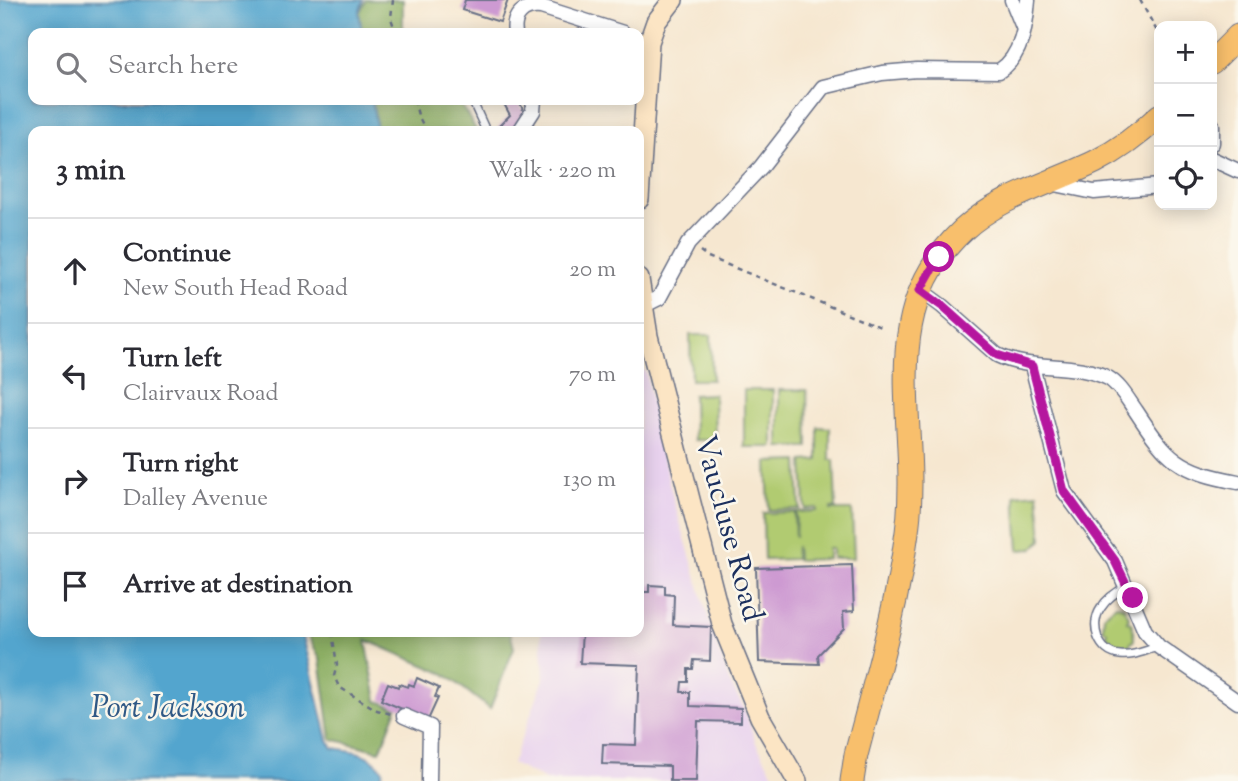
<!DOCTYPE html>
<meta charset="utf-8">
<style>
:root{--surface:#fff;--page:#f7f7f7;--text:#2b2b33;--muted:#7c7c81;--line:#e1e1e2}
body{margin:0;font-family:"Sorts Mill Goudy",serif;background:var(--page);color:var(--text)}
.controls{position:absolute;right:21px;top:21px;display:grid;overflow:hidden;border-radius:14px;box-shadow:0 4px 18px #0003}
.controls button{width:63px;height:63px;display:grid;place-items:center;padding:0;border:0;border-bottom:2px solid var(--line);background:var(--surface);color:var(--text);font:35px sans-serif}
.stop{position:absolute;width:21px;height:21px;margin:-16px;border:5px solid #b5179e;border-radius:50%;background:#fff}
.stop.end{background:#b5179e;border-color:#fff;box-shadow:0 2px 7px #0008}
.list{margin:0;padding:0;list-style:none}
h2{display:flex;justify-content:space-between;align-items:center;height:91px;margin:0;padding:0 28px;font-size:30px}
h2 small{font-size:23px;font-weight:400;color:var(--muted)}
.list li{display:grid;grid-template-columns:46px 1fr auto;gap:21px;align-items:center;box-sizing:border-box;height:105px;padding:0 28px;border-top:2px solid var(--line)}
.list b{display:block;font-size:26px;white-space:nowrap}
.list p{margin:0;font-size:23px;white-space:nowrap;color:var(--muted)}
.list em{font-size:23px;font-style:normal;color:var(--muted)}
.icon{flex:none;width:38px;height:38px;fill:none;stroke:currentColor;stroke-width:2;stroke-linecap:round;stroke-linejoin:round}
.map{position:relative;flex:none;width:1238px;height:781px;overflow:hidden}
.search{position:absolute;background:var(--surface);box-shadow:0 4px 18px #0003;left:28px;top:28px;width:616px;height:77px;display:flex;align-items:center;gap:18px;box-sizing:border-box;padding:0 24px;border-radius:14px;color:var(--muted);font-size:26px}
.panel{position:absolute;background:var(--surface);box-shadow:0 4px 18px #0003;left:28px;top:126px;width:616px;height:511px;border-radius:14px}
.map>svg:first-child{display:block}
</style>
<div class="map">
<svg width="1238" height="781" viewBox="0 0 1238 781">
<rect width="100%" height="100%" fill="#fbf7ec"/>
<filter id="ink" filterUnits="userSpaceOnUse"><feTurbulence type="fractalNoise" baseFrequency=".0143" numOctaves="2"/><feDisplacementMap in="SourceGraphic" scale="14" xChannelSelector="R" yChannelSelector="G"/><feConvolveMatrix kernelMatrix="1 2 1 2 8 2 1 2 1" color-interpolation-filters="sRGB"/></filter>
<filter id="wash" filterUnits="userSpaceOnUse"><feTurbulence type="fractalNoise" baseFrequency=".00686" numOctaves="4" result="noise"/><feDisplacementMap in="SourceGraphic" scale="28" xChannelSelector="R" yChannelSelector="G"/><feGaussianBlur stdDeviation="1.57" result="paint"/><feColorMatrix in="noise" values="0 0 0 0 0 0 0 0 0 0 0 0 0 0 0 0 0 1.4 0 .05"/><feComposite in="paint" operator="in"/></filter>
<g filter="url(#wash)">
<rect width="100%" height="100%" fill="#f6e7d0"/>
<path fill="#e8d2ee" d="M 639,366 L 646,372 L 657,432 L 673,498 L 718,650 L 730,683 L 744,708 L 756,743 L 777,781 L 548,781 L 512,764 L 544,679 L 541,632 L 639,632 Z"/>
<path fill="#b1cb71" stroke="#667d68" stroke-width="2" d="M 690,335 L 711,335 L 712,380 L 691,380 Z
M 744,390 L 773,390 L 773,447 L 744,447 Z
M 779,390 L 807,390 L 808,447 L 779,447 Z
M 714,394 L 715,440 L 694,440 L 693,395 Z
M 818,427 L 830,428 L 830,460 L 834,460 L 836,508 L 831,508 L 831,510 L 852,510 L 854,558 L 832,558 L 832,548 L 828,548 L 828,559 L 797,560 L 796,546 L 795,559 L 764,560 L 763,513 L 794,512 L 795,538 L 796,512 L 817,511 L 817,508 L 805,509 L 803,461 L 818,460 Z
M 798,461 L 800,509 L 769,510 L 767,462 Z
M 1038,493 L 1042,540 L 1032,549 L 1019,550 L 1015,495 Z
M 1116,605 L 1123,606 L 1129,617 L 1127,621 L 1132,623 L 1134,640 L 1128,646 L 1115,644 L 1106,636 L 1107,631 L 1103,629 L 1104,615 Z"/>
<path fill="#8caf63" stroke="#546f60" stroke-width="2" d="M 366,0 L 403,0 L 403,33 L 362,33 L 359,13 Z
M 372,100 L 458,100 L 477,131 L 377,131 Z
M 306,632 L 510,632 L 514,648 L 490,709 L 445,674 L 366,640 L 377,701 L 397,708 L 380,751 L 331,739 L 320,659 Z"/>
<path fill="#53a5ce" stroke="#376a96" stroke-width="2" d="M 0,0 L 363,0 L 359,13 L 362,33 L 33,33 L 33,100 L 372,100 L 377,131 L 33,131 L 33,632 L 302,632 L 328,740 L 333,748 C 354,751 369,752 383,770 L 380,781 L 0,781 Z"/>
<g id="blocks">
<path fill="#cd9ad2" d="M 465,0 L 508,0 L 500,22 L 462,10 Z
M 502,100 L 519,100 L 524,113 L 512,131 L 500,131 L 497,128 L 510,115 Z
M 852,565 L 854,611 L 843,612 L 844,628 L 818,655 L 819,664 L 759,662 L 756,568 Z
M 649,585 L 665,586 L 665,594 L 674,595 L 673,625 L 711,627 L 710,661 L 694,660 L 693,669 L 688,669 L 688,682 L 682,682 L 681,692 L 690,692 L 690,706 L 741,708 L 741,722 L 698,721 L 696,781 L 670,781 L 670,766 L 602,764 L 603,744 L 636,745 L 639,665 L 580,663 L 582,632 L 639,632 L 639,592 L 649,592 Z
M 417,678 L 439,688 L 435,697 L 438,698 L 428,720 L 381,700 L 388,683 L 398,687 L 399,684 L 408,687 L 409,684 L 414,686 Z"/>
</g>
</g>
<g filter="url(#ink)">
<use href="#blocks" fill-opacity="0" stroke="#686f86" stroke-width="2"/>
<g fill="none" stroke-linecap="round" stroke-linejoin="round">
<g stroke="#686f86" stroke-width="10">
<path id="lane" d="M 472,100 L 486,131
M 1126,587 C 1116,592 1107,598 1101,608 C 1089,625 1098,653 1120,655 C 1133,657 1146,650 1158,647"/>
</g>
<g stroke="#686f86" stroke-width="17">
<path id="street" d="M 1012,0 L 1023,27
M 515,33 C 512,16 524,5 541,7 L 623,33
M 1212,125 L 1212,143
M 520,131 L 533,111 L 534,100
M 1212,159 L 1238,171
M 1050,183 L 1094,192 L 1159,186
M 920,290 L 942,306 L 997,355 C 1032,372 1074,361 1108,378 C 1120,385 1128,400 1136,411 C 1168,460 1179,471 1238,482
M 643,306 L 659,298 L 688,244 L 761,167 L 823,87 L 882,73 L 917,70 L 999,71 C 1022,57 1026,24 1028,0
M 1032,366 L 1064,491 L 1115,561 L 1145,631 L 1159,647 L 1238,702
M 404,716 L 430,727 L 429,781"/>
</g>
<g stroke="#686f86" stroke-width="22">
<path id="secondary" d="M 639,199 L 649,42 L 656,22 L 673,0
M 639,279 L 648,336 L 722,624 L 760,717 L 797,781"/>
</g>
<g stroke="#686f86" stroke-width="25">
<path id="primary" d="M 1212,62 L 1238,36
M 852,781 L 856,755 C 875,682 897,607 907,532 C 922,425 871,316 963,230 C 1000,196 1050,184 1095,162 C 1119,150 1140,134 1159,116"/>
</g>
<path stroke="#686f86" stroke-width="2.5" stroke-dasharray="5 5" stroke-linecap="butt" d="M 393,0 L 391,18 L 396,33
M 1140,0 L 1159,35
M 414,100 L 418,115 L 426,131
M 700,251 L 708,257 L 883,328
M 332,632 L 337,665 L 334,676 L 339,687 L 377,710 L 391,714"/>
<use href="#lane" stroke="#fff" stroke-width="7"/>
<use href="#street" stroke="#fff" stroke-width="14"/>
<use href="#secondary" stroke="#fce5c4" stroke-width="19"/>
<use href="#primary" stroke="#f8bf6c" stroke-width="23"/>
</g>
</g>
<g fill="none" stroke-linecap="round" stroke-linejoin="round" filter="url(#ink)">
<path stroke="#b5179e" stroke-width="9" d="M 939,257 L 920,290 L 942,306 L 997,355 L 1032,366 L 1064,491 L 1115,561 L 1133,598"/>
</g>
<g text-anchor="middle" stroke-width="5" stroke-linejoin="round" paint-order="stroke">
<g font-size="30" fill="#1b2f5e" stroke="#fbf7ec">
<text transform="translate(730 528) rotate(75)" y="10">Vaucluse Road</text>
</g>
<g font-size="32" font-style="italic" fill="#2f5885" stroke="#fbf7ec">
<text x="168" y="717">Port Jackson</text>
</g>
</g>
</svg>
<div class="controls">
<button>+</button>
<button>−</button>
<button><svg class="icon" aria-label="locate" viewBox="0 0 24 24"><circle cx="12" cy="12" r="6"/><path d="M12 2v4M12 18v4M2 12h4M18 12h4"/></svg></button>
</div>
<div class="stop" style="left:939px;top:257px"></div>
<div class="stop end" style="left:1133px;top:598px"></div>
<div class="search"><svg class="icon" aria-label="search" viewBox="0 0 24 24"><circle cx="10" cy="10" r="6"/><path d="M15 15l6 6"/></svg>Search here</div>
<section class="panel">
<h2>3 min<small>Walk · 220 m</small></h2>
<ul class="list">
<li><svg class="icon" aria-label="ahead" viewBox="0 0 24 24"><path d="M12 20V5M6 11l6-6 6 6"/></svg><div><b>Continue</b><p>New South Head Road</p></div><em>20 m</em></li>
<li><svg class="icon" aria-label="left" viewBox="0 0 24 24"><path d="M17 20v-9H6M10 6l-5 5 5 5"/></svg><div><b>Turn left</b><p>Clairvaux Road</p></div><em>70 m</em></li>
<li><svg class="icon" aria-label="right" viewBox="0 0 24 24"><path d="M7 20v-9h11M14 6l5 5-5 5"/></svg><div><b>Turn right</b><p>Dalley Avenue</p></div><em>130 m</em></li>
<li><svg class="icon" aria-label="arrive" viewBox="0 0 24 24"><path d="M6 21V4h12l-3 4 3 4H6"/></svg><div><b>Arrive at destination</b></div></li>
</ul>
</section>
</div>
